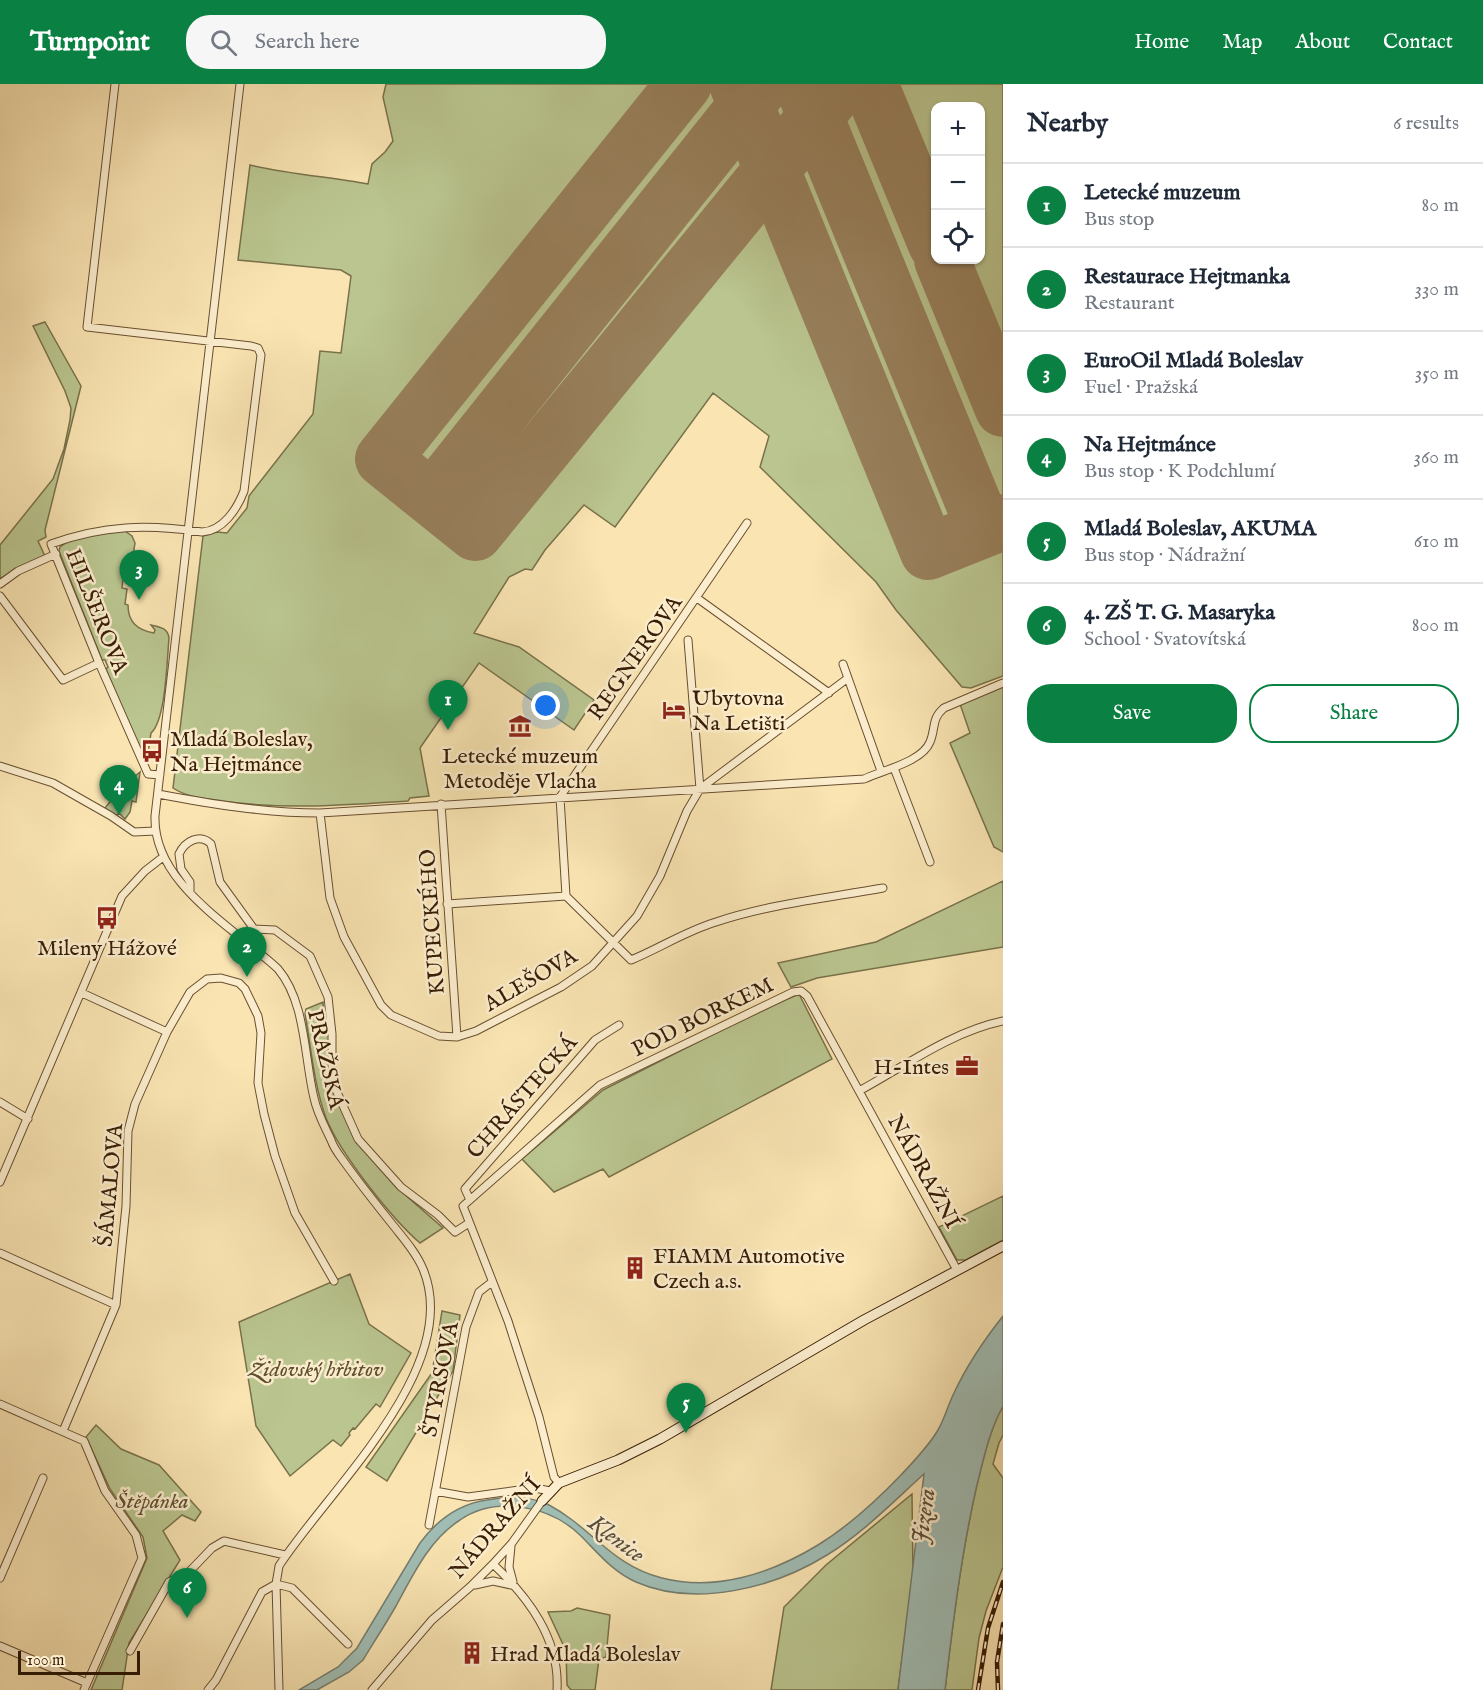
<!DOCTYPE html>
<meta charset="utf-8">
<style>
:root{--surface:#fff;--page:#f6f6f7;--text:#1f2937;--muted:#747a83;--line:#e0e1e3;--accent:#0b8043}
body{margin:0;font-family:"IM FELL English",serif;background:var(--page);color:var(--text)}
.controls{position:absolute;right:18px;top:18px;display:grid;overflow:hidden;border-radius:12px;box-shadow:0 2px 4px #0004}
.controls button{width:54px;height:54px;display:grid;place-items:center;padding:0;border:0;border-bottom:2px solid var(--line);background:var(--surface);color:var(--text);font:30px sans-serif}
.scale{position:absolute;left:18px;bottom:15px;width:122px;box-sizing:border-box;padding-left:6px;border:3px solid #381d05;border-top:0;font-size:16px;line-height:21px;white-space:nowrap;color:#381d05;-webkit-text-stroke:4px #fbedcd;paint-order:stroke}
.you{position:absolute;left:546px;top:622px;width:21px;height:21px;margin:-15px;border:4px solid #fff;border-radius:50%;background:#1a73e8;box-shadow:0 0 0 9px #1a73e833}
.badge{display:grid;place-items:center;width:39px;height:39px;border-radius:50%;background:var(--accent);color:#fff;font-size:20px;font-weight:700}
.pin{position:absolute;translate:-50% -50px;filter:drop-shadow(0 2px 3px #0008)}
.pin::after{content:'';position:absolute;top:32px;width:21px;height:18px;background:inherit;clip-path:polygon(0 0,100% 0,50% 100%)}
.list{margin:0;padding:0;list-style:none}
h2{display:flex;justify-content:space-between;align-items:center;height:78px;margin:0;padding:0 24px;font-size:26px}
h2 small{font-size:20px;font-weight:400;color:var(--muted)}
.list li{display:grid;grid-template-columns:39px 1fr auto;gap:18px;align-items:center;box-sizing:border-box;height:84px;padding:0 24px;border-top:2px solid var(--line)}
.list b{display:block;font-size:22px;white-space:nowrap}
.list p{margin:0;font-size:20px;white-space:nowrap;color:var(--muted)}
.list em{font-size:20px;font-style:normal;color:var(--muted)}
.actions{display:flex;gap:12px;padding:18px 24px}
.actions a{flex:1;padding:14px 0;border:2px solid var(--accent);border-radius:24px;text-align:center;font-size:21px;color:var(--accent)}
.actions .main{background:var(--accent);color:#fff}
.icon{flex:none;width:33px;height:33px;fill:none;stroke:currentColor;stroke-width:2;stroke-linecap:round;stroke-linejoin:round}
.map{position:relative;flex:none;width:1003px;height:1606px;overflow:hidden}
header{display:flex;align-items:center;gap:36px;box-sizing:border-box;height:84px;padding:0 30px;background:var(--accent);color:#fff}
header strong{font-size:28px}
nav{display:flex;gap:33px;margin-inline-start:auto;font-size:21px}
.search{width:420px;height:54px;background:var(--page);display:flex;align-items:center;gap:15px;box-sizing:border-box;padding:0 21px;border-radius:24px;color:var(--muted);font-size:22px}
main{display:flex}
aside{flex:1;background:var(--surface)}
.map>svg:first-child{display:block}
</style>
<header>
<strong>Turnpoint</strong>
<div class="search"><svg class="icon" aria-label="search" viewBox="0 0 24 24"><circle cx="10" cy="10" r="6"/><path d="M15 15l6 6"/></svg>Search here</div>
<nav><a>Home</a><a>Map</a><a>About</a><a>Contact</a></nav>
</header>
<main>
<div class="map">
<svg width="1003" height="1606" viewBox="0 0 1003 1606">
<rect width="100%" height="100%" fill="#f9e4b2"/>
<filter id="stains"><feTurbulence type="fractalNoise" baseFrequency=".00333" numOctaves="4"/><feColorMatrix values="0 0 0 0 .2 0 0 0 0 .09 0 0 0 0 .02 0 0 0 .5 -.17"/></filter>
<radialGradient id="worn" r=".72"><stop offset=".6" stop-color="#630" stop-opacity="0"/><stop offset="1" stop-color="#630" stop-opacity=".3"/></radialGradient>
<path fill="#bac58f" stroke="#79714a" stroke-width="1.5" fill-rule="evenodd" d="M 386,0 L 1003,0 L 1003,592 L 971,604 L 962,603 L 896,526 L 876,498 L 760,383 L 769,352 L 713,309 L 615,443 L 584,421 L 545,466 L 532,486 L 525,485 L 509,493 L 474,549 L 519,563 L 594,616 L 574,646 L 479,579 L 420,664 L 429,712 L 410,714 L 408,717 C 345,721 286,726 222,717 C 205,714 188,714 173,704 L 203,452 L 217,448 L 227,449 L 247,424 L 249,412 L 313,330 L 320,267 L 341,269 L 351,192 L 341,186 L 238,176 L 250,81 C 289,90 329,93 368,100 L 372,80 L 385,68 L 393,57 L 383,13 ZM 936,22 L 980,22 L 980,176 L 936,176 Z
M 45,238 L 81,302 L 45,446 L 46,453 L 38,457 L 45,472 L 15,485 L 0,495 L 0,461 L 53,395 L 64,365 L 70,336 L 71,324 L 65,307 L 33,242 Z
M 125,447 L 132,452 L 135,459 L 129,495 L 123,495 L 122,504 L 127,505 L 125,520 L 128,521 C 128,538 137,546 154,549 L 155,546 L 151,541 C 160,543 168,544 169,554 C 167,575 166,636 151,649 L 147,676 L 141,668 L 106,585 L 108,583 L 105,576 L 102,576 L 59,467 L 60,463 C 73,451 107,449 125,447 Z
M 1003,602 L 1003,768 L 994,763 L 950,659 L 970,649 L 960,620 Z
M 140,688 L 136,718 L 132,717 L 130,728 L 125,735 L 119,729 L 116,732 L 105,724 L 120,705 Z
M 1003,797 L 1003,863 L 817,894 L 791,903 L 778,879 L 876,858 Z
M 799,910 L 832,975 L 609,1093 L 603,1085 L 554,1108 L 522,1075 L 603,1006 L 749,932 Z
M 323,918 L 324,935 L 329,946 L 329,998 L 356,1057 L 395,1102 L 443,1144 L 420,1159 C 391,1134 340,1069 326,1034 C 314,1001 311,964 305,930 L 306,925 Z
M 1003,1112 L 1003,1156 L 966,1176 L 957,1176 L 939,1143 Z
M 350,1190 L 369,1240 L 411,1269 L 380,1323 L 376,1320 L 355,1345 L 353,1344 L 349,1349 L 350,1351 L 341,1362 L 333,1356 L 290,1392 L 256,1342 L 239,1238 Z
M 442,1227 L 460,1231 L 453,1287 L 387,1397 L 366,1383 L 432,1289 Z
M 1003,1322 L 1003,1351 L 999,1359 L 993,1380 L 1003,1394 L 1003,1483 L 986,1527 L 979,1554 L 972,1606 L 945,1606 C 953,1538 961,1472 976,1405 C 983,1377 989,1347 1003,1322 Z
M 96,1341 L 121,1365 L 159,1381 L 201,1428 L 195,1437 L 182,1431 L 163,1447 L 180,1476 L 129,1559 L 122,1606 L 91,1606 L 147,1474 L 143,1453 L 110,1405 L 86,1353 Z
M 912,1410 L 913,1490 L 898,1606 L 771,1606 L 784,1523 L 826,1481 Z
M 577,1524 L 610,1531 L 606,1573 L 599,1575 L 595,1606 L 571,1606 L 567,1601 L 566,1567 L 548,1528 L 571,1527 Z"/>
<path fill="#a0bdb4" stroke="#767d6e" stroke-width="1.5" d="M 1003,1232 L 1003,1322 C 989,1347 983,1377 976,1405 C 961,1472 953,1538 945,1606 L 898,1606 L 924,1390 C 893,1418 863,1449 827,1471 C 774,1504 695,1524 636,1498 C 613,1488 598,1469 581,1452 C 551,1422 496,1411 460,1436 C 429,1456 413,1491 396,1522 C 385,1541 374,1558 363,1576 L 349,1588 L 317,1606 L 299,1606 L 338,1583 L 357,1564 L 420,1459 C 437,1436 459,1420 487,1416 C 506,1412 531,1412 549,1421 C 591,1443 612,1482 662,1494 C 716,1508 772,1489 818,1461 C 849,1442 875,1418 901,1391 C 914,1377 928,1363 938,1346 C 945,1334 948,1321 954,1309 C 967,1281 984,1256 1003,1232 Z"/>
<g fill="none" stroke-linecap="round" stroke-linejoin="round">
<path stroke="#98805c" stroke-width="56" d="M 684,0 L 383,375 L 475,449 L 842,0
M 737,0 L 928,468 L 1003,438
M 870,0 L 936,160
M 804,5 L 980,435
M 942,176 L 1003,325
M 440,405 L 763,0"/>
<g stroke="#684f30" stroke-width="9">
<path id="street" d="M 115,0 L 87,243 L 251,262 L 258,264 L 261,271 L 244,407 C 237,425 223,447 202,448 C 148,440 103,441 51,460 L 99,579 L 148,690 L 160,691
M 240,0 L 155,732 C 153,792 216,832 257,867 C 264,873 272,879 278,885 C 306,918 304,973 314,1014 C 317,1029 325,1043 331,1056 C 334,1065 340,1072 345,1079 C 360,1100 376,1120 392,1140 C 403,1154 416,1168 423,1185 C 464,1283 328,1406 279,1482 L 276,1500 L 279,1606
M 747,439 L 560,713 L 566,812 L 631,876 C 660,864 686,847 716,838 C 770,820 827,814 883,804
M 0,500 L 18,487 L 56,470
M 0,512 L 63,596 L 99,579
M 697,514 L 829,609
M 843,580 L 881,687
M 0,682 L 53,699 L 111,732 L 134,748 L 155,747
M 894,684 L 930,778
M 701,704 L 848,594
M 158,710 C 211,720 265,729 320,729 L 864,695 C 883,686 922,678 930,658 C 936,644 931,635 944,624 L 1003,599
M 441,720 L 457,953
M 320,729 L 330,814 L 344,853 L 381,921 L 391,931 L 439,952 L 457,953 L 476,947 L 561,903 L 592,882 L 637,832 L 660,792 L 687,727 L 700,705 L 688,556
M 190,808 L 190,798 L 181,785 L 179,770 C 185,757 200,749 211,760 L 220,798 L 254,845 L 275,846 L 310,872 L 328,913 L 332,950 L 332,997 L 358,1055 L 401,1103 L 438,1131 L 455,1148 L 469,1139
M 447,820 L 566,812
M 82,909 L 167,948
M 859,1007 C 905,982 951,948 1003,937
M 0,1018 L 28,1035
M 0,1098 L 122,812 L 145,787 L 163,773
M 470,1116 L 465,1105 L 595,956 L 619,941
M 0,1169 L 116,1221
M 0,1320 L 84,1357 L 105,1407 L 136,1451 L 142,1474 L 84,1606
M 63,1347 L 116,1221 L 126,1122 L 128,1047 L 135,1020 L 167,948 L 190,908 L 207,895 L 221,894 L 239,899 L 245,905 L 258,932 L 261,949 L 258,999 L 264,1030 L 275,1072 L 295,1129 L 334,1197
M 559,1399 L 554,1393 L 539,1333 L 508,1237 L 463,1122 L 600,1001 L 793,908 L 801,907 L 807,912 L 957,1186
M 435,1407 L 468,1413 L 519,1406 L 530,1403 L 550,1407
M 429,1441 L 466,1243 L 479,1208 L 492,1198
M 511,1462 L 509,1483 L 513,1498
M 493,1480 C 528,1513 560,1555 557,1606
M 0,1494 L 43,1394
M 276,1500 L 292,1504 L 348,1560
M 475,1501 L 493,1497 L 511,1501
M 0,1562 L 87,1599
M 130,1567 L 169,1498 L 189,1488 L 212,1464 L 224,1457 L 285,1471
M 208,1606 L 216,1596 L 262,1508 L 276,1500
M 372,1606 L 432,1536 L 470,1503 L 493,1480 L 512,1459 L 542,1417"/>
</g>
<g stroke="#381d05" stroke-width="11">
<path id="secondary" d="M 542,1417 L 559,1399 L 618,1376 L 660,1355 L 864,1236 L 1003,1162"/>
</g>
<use href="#street" stroke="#fbedcd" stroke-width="7"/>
<use href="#secondary" stroke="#fbedcd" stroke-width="9"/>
<g stroke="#381d05" stroke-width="4.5">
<path id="rail" d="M 978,1606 L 988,1544 L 1003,1498
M 998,1606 L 997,1578 L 1003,1540"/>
</g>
<use href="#rail" stroke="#fbedcd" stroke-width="2" stroke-dasharray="7" stroke-linecap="butt"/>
</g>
<defs>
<g id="hotel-bare" transform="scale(1.8)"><path d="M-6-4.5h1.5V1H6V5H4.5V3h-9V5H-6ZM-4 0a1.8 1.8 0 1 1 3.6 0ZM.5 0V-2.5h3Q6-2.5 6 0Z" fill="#8f2418" stroke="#fbedcd" stroke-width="2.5" paint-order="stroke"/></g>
<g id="museum-bare" transform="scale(1.8)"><path d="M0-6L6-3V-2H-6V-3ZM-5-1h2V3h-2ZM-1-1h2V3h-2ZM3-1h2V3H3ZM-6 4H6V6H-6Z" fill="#8f2418" stroke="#fbedcd" stroke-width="2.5" paint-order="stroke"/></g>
<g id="bus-bare" transform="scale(1.8)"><path d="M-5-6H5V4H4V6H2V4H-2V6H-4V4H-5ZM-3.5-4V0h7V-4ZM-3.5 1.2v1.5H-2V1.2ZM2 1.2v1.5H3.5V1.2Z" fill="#8f2418" stroke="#fbedcd" stroke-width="2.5" paint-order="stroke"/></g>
<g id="office-bare" transform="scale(1.8)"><path d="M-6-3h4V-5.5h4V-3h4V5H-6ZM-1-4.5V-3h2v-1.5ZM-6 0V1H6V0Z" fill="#8f2418" stroke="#fbedcd" stroke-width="2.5" paint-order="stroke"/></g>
<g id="building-bare" transform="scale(1.8)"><path d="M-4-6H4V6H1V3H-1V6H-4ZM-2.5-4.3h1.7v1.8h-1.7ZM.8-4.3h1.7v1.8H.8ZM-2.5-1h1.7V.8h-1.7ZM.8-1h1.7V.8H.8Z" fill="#8f2418" stroke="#fbedcd" stroke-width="2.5" paint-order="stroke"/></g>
</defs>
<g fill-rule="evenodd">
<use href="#hotel-bare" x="674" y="626"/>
<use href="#museum-bare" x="520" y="642"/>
<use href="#bus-bare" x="152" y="667"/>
<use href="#bus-bare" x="107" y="834"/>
<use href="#office-bare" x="967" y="982"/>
<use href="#building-bare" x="635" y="1184"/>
<use href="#building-bare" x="472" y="1569"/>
</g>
<g text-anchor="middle" stroke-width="5" stroke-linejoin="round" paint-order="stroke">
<g font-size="22" fill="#381d05" stroke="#fbedcd">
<text transform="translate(98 527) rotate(68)" y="8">HILŠEROVA</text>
<text transform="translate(634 573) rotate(-55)" y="8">REGNEROVA</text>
<text transform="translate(431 838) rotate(-94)" y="8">KUPECKÉHO</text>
<text transform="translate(530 895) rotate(-30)" y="8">ALEŠOVA</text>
<text transform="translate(702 932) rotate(-26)" y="8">POD BORKEM</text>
<text transform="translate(327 975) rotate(77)" y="8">PRAŽSKÁ</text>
<text transform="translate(521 1012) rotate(-49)" y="8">CHRÁSTECKÁ</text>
<text transform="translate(925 1087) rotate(61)" y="8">NÁDRAŽNÍ</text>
<text transform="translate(109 1101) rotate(-85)" y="8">ŠÁMALOVA</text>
<text transform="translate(439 1295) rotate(-79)" y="8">ŠTYRSOVA</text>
<text transform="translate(494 1443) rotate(-49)" y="8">NÁDRAŽNÍ</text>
</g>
<g font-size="22" fill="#381d05" stroke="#fbedcd" text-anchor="start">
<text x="692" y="621">Ubytovna<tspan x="692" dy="25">Na Letišti</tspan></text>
<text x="170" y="662">Mladá Boleslav,<tspan x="170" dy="25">Na Hejtmánce</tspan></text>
<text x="520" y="679" text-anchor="middle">Letecké muzeum<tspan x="520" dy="25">Metoděje Vlacha</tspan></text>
<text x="107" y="871" text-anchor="middle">Mileny Hážové</text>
<text x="949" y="990" text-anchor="end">H-Intes</text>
<text x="653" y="1179">FIAMM Automotive<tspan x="653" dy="25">Czech a.s.</tspan></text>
<text x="490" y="1577">Hrad Mladá Boleslav</text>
</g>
<g font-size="22" font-style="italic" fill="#5f4f2e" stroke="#fbedcd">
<text x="316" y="1292">Židovský hřbitov</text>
<text x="152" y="1424">Štěpánka</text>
</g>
<g font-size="24" font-style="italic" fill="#574d3a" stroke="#fbedcd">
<text transform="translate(923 1432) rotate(-82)" y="8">Jizera</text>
<text transform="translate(617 1454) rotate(37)" y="8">Klenice</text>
</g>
</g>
<rect width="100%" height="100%" filter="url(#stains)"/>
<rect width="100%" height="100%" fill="url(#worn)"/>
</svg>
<div class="controls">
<button>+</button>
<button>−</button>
<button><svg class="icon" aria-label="locate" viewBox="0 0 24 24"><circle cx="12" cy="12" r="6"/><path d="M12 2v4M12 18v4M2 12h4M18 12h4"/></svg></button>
</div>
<div class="scale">100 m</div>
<div class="you"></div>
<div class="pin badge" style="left:448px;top:646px">1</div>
<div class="pin badge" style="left:247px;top:893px">2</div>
<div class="pin badge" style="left:139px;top:516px">3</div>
<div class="pin badge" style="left:119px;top:731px">4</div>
<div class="pin badge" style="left:686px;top:1349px">5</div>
<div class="pin badge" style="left:187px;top:1534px">6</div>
</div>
<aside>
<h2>Nearby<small>6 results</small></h2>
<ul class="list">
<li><span class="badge">1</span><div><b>Letecké muzeum</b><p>Bus stop</p></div><em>80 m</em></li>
<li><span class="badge">2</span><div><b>Restaurace Hejtmanka</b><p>Restaurant</p></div><em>330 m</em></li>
<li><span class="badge">3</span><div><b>EuroOil Mladá Boleslav</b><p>Fuel · Pražská</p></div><em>350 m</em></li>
<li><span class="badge">4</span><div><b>Na Hejtmánce</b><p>Bus stop · K Podchlumí</p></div><em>360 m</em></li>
<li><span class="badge">5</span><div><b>Mladá Boleslav, AKUMA</b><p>Bus stop · Nádražní</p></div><em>610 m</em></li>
<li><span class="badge">6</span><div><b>4. ZŠ T. G. Masaryka</b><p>School · Svatovítská</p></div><em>800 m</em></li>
</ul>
<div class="actions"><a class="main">Save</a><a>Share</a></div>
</aside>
</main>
